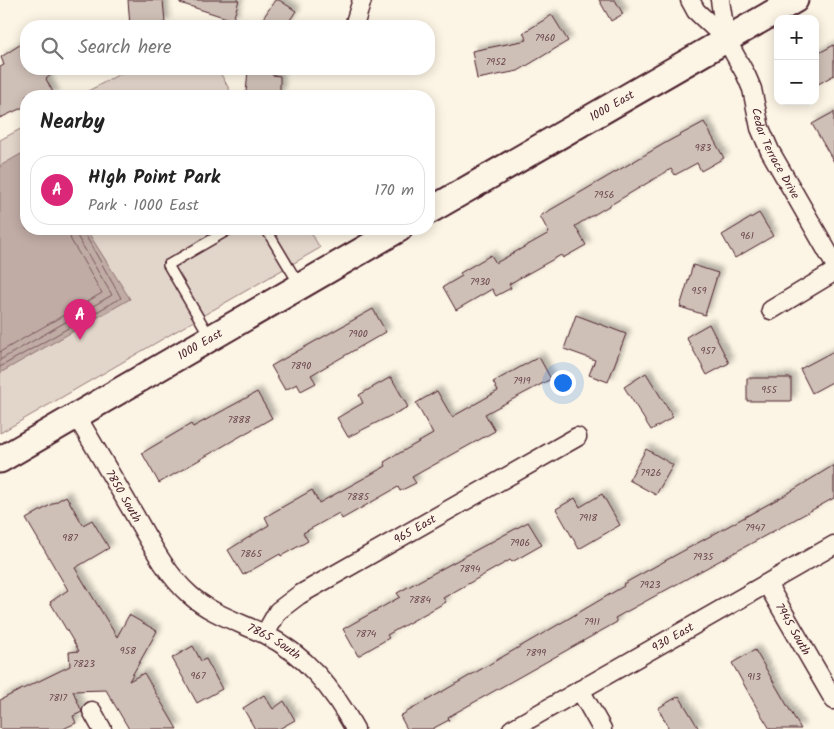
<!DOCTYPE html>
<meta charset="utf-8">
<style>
:root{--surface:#fff;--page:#f6f6f6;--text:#222;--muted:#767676;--line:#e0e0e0;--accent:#db2777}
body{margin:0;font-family:Kalam,sans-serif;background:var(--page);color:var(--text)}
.controls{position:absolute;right:15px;top:15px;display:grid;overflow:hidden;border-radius:10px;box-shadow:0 2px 12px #0003}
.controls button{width:45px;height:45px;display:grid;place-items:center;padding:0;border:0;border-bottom:1px solid var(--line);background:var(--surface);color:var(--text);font:25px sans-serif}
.you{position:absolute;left:562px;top:382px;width:18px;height:18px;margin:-12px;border:4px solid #fff;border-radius:50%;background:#1a73e8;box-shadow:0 0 0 8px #1a73e833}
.badge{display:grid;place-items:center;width:32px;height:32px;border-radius:50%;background:var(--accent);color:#fff;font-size:16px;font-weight:700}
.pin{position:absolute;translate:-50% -41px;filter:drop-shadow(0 1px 2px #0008)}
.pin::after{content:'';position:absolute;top:26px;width:18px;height:15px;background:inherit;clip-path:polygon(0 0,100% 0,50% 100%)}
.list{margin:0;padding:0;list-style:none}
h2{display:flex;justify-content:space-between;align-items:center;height:65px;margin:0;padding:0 20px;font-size:21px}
h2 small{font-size:16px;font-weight:400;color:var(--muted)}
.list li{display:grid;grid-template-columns:32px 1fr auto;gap:15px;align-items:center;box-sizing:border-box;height:70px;margin:0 10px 10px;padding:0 10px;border:1px solid var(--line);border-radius:20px}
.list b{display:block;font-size:19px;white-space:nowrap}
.list p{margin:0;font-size:16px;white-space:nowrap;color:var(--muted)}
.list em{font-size:16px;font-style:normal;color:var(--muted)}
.icon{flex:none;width:28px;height:28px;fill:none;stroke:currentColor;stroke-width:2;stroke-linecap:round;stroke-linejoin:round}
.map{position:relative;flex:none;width:834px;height:729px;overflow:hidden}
.search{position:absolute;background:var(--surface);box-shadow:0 2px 12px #0003;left:20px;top:20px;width:415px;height:55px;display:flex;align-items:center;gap:12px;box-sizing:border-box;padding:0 18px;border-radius:20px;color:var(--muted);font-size:19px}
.panel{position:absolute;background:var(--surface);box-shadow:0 2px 12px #0003;left:20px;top:90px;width:415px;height:145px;border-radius:20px}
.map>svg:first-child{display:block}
</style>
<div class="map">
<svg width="834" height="729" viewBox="0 0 834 729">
<defs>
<filter id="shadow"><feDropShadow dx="4.5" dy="-4.5" stdDeviation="2.5" flood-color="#0004"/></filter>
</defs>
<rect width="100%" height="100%" fill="#fcf5e5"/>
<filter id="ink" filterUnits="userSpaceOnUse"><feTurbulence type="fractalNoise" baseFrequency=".02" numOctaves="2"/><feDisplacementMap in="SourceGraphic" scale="10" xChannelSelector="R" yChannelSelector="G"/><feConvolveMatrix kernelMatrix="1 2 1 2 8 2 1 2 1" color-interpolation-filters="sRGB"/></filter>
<g filter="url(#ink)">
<path fill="#e2d5ca" stroke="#967a7a" d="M 129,69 L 218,69 L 233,96 L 79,96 Z
M 26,126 L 26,229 L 309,229 L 320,248 L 0,433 L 0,140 Z"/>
<path fill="#c0aca5" stroke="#917474" d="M 26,151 L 26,229 L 86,229 L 130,299 L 0,373 L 0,166 Z"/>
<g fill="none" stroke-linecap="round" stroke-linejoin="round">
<path stroke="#79575c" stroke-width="1" d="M 0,352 L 102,293 L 71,240 L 68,229
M 0,360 L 112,295 L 77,236 L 76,229
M 0,367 L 121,298 L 82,229"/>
</g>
<path fill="#cfc0b7" stroke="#4a1f2b" filter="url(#shadow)" d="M 128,0 L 163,0 L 165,23 L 130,26 Z
M 180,0 L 239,0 L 233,20 L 180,3 Z
M 275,0 L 279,0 L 296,11 L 286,26 L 258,26 Z
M 599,0 L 615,0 L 623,14 L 611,21 Z
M 552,15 L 568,41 L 518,71 L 477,79 L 472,51 L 527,40 L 523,33 Z
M 26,41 L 26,69 L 58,69 L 46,79 L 55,96 L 26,96 L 26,106 L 0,118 L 0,67 L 4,65 L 1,57 Z
M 834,45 L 834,75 L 815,86 L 815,55 Z
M 248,69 L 273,69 L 272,75 L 280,76 L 280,95 L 246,93 Z
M 834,112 L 834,162 L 812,124 Z
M 704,122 L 724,158 L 701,171 L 697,163 L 675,175 L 671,169 L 575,226 L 586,245 L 563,258 L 561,255 L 509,284 L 511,288 L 496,296 L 492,289 L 456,310 L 443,287 L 462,276 L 460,273 L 491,255 L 496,263 L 549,233 L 540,216 L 667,142 Z
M 759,213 L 773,236 L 735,258 L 722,235 Z
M 693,265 L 718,273 L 705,315 L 680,307 Z
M 373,309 L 386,332 L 311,375 L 316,383 L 301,391 L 297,384 L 285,390 L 271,366 Z
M 576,315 L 626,334 L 608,382 L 589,375 L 595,360 L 564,349 Z
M 709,324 L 729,363 L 707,375 L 686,337 Z
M 834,351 L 834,381 L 812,393 L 800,369 Z
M 539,357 L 551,379 L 485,414 L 495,431 L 412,477 L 416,483 L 400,491 L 398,487 L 342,519 L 339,513 L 303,533 L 308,541 L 281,556 L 280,554 L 243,575 L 228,550 L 269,525 L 265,517 L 312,490 L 319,503 L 386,466 L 384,462 L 433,434 L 416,403 L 437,391 L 452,417 L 498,391 L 493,382 Z
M 646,373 L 673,417 L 651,430 L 624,387 Z
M 391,377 L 408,407 L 348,437 L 337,418 L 363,403 L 359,395 Z
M 747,378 L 791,378 L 791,401 L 747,401 Z
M 257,392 L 272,418 L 159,483 L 142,453 L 191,424 L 193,427 Z
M 646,449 L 673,465 L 656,495 L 629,480 Z
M 834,465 L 834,498 L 615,618 L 617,622 L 448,717 L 449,720 L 432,729 L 407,729 L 400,716 L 561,623 L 624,586 L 623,584 L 785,495 Z
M 602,494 L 620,525 L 579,549 L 556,509 L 575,498 L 580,507 Z
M 66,496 L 83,525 L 92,520 L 109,548 L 75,568 L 117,637 L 129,615 L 157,631 L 129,681 L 144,673 L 177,729 L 129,729 L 106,690 L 73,691 L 82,712 L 73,716 L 76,723 L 63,729 L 0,729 L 0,700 L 70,666 L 69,652 L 79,651 L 50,602 L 68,590 L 26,519 Z
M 528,522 L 542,545 L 512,562 L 510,560 L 443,598 L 446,602 L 387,635 L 389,638 L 358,656 L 343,629 L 400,597 L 397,593 Z
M 193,646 L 201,661 L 206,659 L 222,689 L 197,703 L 172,658 Z
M 755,650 L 784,700 L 801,729 L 770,729 L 757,708 L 732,663 Z
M 264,695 L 273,709 L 284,701 L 295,720 L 279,729 L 255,729 L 243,708 Z
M 679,696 L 699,729 L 669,729 L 658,708 Z"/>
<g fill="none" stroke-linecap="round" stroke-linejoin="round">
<g stroke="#4a1f2b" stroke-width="12">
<path id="lane" d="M 266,229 L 300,286
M 210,337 L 168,265 L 230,229"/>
</g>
<g stroke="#4a1f2b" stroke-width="21">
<g id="street">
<path id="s1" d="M 690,0 L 696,11 L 726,39 L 746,75 L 752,89 L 760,128 L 770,151 L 834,263"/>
<path d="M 720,0 L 726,39"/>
<path d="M 354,26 L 362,0"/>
<path d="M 771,310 L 834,272"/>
<path id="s2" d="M 76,415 C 95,448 115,481 134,514 C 150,542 166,574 190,595 C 211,614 239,622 264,634 C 306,655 333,689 355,729"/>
<path id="s3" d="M 767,584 L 834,700"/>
<path id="s4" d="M 265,634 L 278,611 L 299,595 L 577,437"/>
<path d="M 580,690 L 602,729"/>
<path d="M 92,711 L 102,729"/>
<path id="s5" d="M 512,729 L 834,545"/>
</g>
</g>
<g stroke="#4a1f2b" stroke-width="29">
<g id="secondary">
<path id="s6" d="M 429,211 L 795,0"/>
<path id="s7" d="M 0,460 L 399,229"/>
</g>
</g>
<use href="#lane" stroke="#fcf5e5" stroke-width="9"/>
<use href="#street" stroke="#fcf5e5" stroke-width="18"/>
<use href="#secondary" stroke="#fcf5e5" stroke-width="25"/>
</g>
</g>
<g text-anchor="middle" stroke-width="4.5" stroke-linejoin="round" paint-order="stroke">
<g font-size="10" fill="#6b474e">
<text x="545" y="41">7960</text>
<text x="496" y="65">7952</text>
<text x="703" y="151">983</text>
<text x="604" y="198">7956</text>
<text x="747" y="239">961</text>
<text x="480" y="285">7930</text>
<text x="699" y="294">959</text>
<text x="358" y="337">7900</text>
<text x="708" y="354">957</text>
<text x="301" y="369">7890</text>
<text x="522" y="384">7919</text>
<text x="769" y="393">955</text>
<text x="239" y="423">7888</text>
<text x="651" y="476">7926</text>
<text x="358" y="500">7885</text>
<text x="588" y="521">7918</text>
<text x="755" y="531">7947</text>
<text x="70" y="541">987</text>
<text x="520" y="546">7906</text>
<text x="251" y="557">7865</text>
<text x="703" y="560">7935</text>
<text x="470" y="572">7894</text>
<text x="650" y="588">7923</text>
<text x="420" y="603">7884</text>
<text x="592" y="625">7911</text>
<text x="366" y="637">7874</text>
<text x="128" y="654">958</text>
<text x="536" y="656">7899</text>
<text x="84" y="667">7823</text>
<text x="198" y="679">967</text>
<text x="754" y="680">913</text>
<text x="58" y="701">7817</text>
</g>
<g font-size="12" fill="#4a1f2b" stroke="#fcf5e5">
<text dy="4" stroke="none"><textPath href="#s6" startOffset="211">1000 East</textPath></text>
<text dy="4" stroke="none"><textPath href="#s1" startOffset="179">Cedar Terrace Drive</textPath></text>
<text dy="4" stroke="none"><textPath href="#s7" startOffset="231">1000 East</textPath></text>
<text dy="4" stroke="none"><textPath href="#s2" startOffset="94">7850 South</textPath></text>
<text dy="4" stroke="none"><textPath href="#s4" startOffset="186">965 East</textPath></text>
<text dy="4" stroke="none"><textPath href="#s3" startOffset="52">7945 South</textPath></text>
<text dy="4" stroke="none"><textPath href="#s5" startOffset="185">930 East</textPath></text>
<text dy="4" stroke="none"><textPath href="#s2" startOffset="310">7865 South</textPath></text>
</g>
</g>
</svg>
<div class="controls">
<button>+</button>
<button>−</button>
</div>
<div class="you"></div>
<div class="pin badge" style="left:80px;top:340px">A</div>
<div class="search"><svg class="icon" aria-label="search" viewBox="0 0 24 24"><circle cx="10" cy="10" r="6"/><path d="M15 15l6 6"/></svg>Search here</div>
<section class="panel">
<h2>Nearby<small></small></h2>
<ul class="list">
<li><span class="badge">A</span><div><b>HIgh Point Park</b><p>Park · 1000 East</p></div><em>170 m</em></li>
</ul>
</section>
</div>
